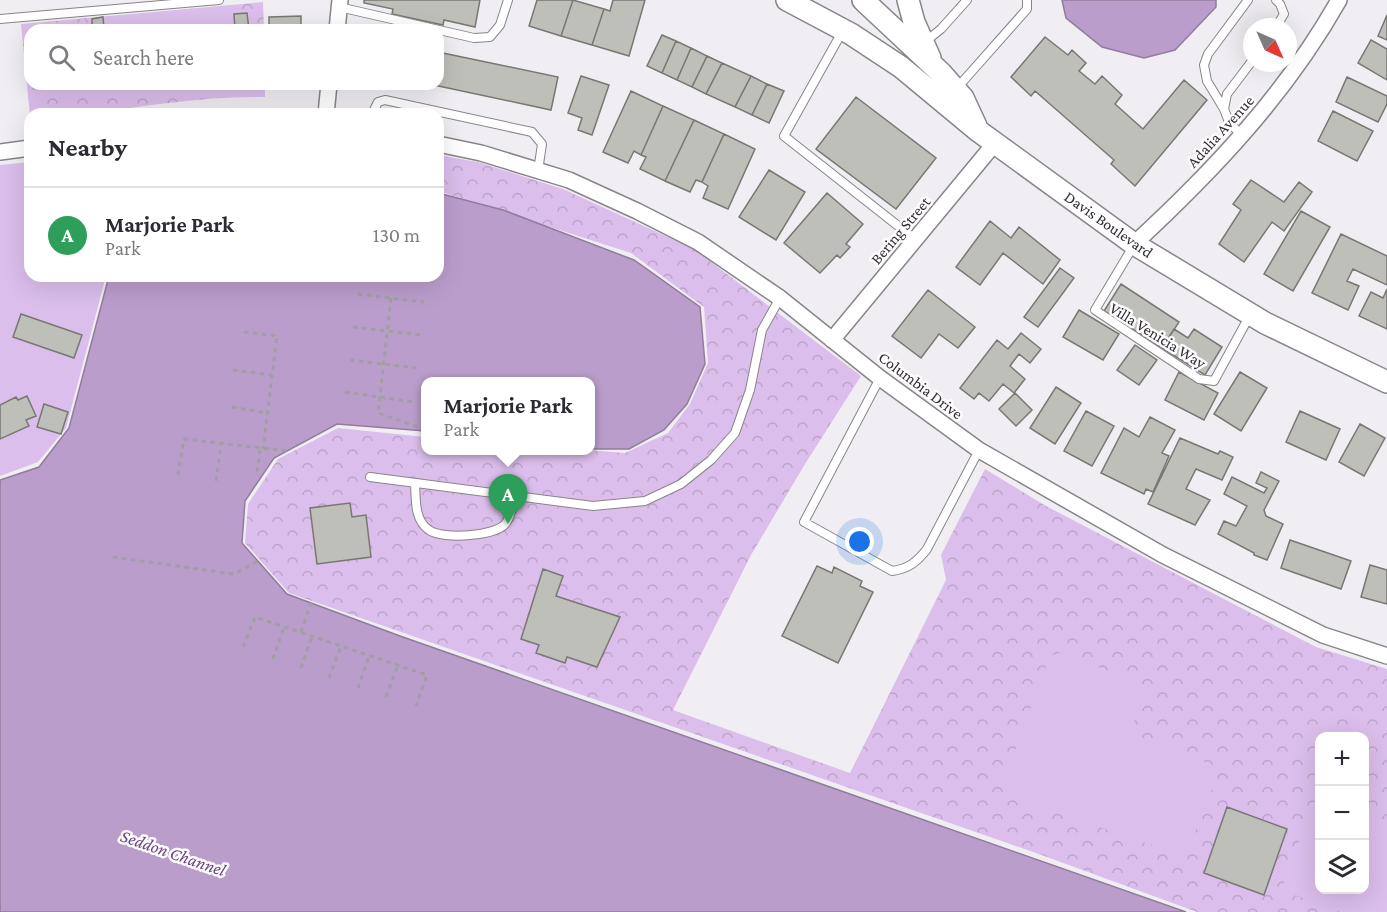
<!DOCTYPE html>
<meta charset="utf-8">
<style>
:root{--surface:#fff;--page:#f2f2f3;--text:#2b2b33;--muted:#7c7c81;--line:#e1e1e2;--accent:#1a73e8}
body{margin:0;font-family:"Crimson Pro",serif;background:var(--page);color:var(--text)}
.controls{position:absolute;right:18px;bottom:18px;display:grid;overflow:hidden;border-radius:12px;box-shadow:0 6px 24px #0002}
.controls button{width:54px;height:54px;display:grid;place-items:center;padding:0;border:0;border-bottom:2px solid var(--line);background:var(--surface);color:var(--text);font:30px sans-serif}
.compass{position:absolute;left:1243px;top:18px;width:54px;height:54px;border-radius:50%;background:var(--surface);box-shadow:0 6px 24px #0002;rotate:135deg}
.you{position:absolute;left:860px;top:542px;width:21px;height:21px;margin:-15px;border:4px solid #fff;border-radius:50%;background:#1a73e8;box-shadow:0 0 0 9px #1a73e833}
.badge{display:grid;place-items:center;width:39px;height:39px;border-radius:50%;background:var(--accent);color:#fff;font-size:20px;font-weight:700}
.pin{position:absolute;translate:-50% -50px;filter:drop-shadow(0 2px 3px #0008)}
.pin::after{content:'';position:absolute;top:32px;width:21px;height:18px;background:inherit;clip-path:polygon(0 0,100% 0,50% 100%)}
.popup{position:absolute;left:421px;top:377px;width:174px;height:78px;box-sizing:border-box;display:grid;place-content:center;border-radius:12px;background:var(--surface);filter:drop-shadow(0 2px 4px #0005);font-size:20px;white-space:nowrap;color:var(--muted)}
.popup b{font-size:22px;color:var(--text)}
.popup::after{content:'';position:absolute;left:50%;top:100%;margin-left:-12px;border:12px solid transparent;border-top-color:var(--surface)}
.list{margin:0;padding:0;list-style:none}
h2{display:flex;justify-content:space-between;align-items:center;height:78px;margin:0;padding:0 24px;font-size:26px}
h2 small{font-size:20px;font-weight:400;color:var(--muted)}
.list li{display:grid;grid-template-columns:39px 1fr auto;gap:18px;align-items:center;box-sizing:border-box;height:96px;padding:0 24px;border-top:2px solid var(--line)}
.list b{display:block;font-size:22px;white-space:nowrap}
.list p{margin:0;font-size:20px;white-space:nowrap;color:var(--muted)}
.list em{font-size:20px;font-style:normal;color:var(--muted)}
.icon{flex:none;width:33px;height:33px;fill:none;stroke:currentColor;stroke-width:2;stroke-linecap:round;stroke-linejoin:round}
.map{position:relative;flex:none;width:1387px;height:912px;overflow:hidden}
.search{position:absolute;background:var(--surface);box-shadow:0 6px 24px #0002;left:24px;top:24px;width:420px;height:66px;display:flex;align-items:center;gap:15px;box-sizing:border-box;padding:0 21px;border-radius:18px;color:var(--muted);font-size:22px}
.panel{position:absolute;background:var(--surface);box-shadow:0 6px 24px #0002;left:24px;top:108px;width:420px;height:174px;border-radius:18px}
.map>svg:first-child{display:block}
</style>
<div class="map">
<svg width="1387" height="912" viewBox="0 0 1387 912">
<defs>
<pattern id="park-crowns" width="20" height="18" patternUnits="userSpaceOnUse" patternTransform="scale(1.5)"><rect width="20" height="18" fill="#dbbeeb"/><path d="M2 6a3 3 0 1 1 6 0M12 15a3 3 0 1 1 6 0" fill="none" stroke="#bca4ca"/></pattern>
</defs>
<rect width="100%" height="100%" fill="#f1eef3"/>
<path fill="url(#park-crowns)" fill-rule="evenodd" d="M 263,2 L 264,30 L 30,30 L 30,84 L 265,84 L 265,97 C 202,96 147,106 86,114 C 68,116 48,114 30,114 L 30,116 L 21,24 Z
M 438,155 L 478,162 L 563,189 L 694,249 L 861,376 L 805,464 L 751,555 L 673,710 L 850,773 L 946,580 L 941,555 L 985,469 L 1046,506 L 1316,647 L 1387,669 L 1387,912 L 1197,912 L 1036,853 L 289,593 L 245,543 L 248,504 L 278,459 L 338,428 L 425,437 L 426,450 L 586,450 L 625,453 L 668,433 L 690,404 L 708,363 L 704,307 L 631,253 L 438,191 ZM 1320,736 L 1364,736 L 1364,890 L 1320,890 Z"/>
<path fill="#dbbeeb" d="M 234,5 L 235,30 L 102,30 L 103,17 Z
M 30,162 L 30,276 L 106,276 L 66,428 L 38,462 L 0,476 L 0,165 Z
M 1061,652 L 1142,685 L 1146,695 L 1132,727 L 1136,736 L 1213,765 L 1218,774 L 1188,849 L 1178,854 L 1010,797 L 1003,785 L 1050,656 Z
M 1319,801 L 1320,890 L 1364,890 L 1365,817 L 1387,826 L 1387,912 L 1342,912 L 1289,893 L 1283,884 L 1312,807 Z"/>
<path fill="#bb9dcb" stroke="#917c9c" stroke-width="1.5" d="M 1062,0 L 1216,0 L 1216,7 L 1175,50 L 1144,58 L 1102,47 L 1066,18 Z
M 438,193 L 503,210 L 634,260 L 700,307 L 705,364 L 687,404 L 664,430 L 629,449 L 591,449 L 590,382 L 426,382 L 425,431 L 337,424 L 274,458 L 245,501 L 242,543 L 287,594 L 400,636 L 1186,912 L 0,912 L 0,480 L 39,467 L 69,428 L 109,276 L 438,276 Z"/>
<path fill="#bfbfb9" stroke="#787773" stroke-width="1.5" d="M 364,0 L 480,0 L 475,27 L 444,20 L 443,25 L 392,14 L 393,9 L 364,3 Z
M 537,0 L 573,0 L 561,36 L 529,26 Z
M 573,0 L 604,9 L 592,45 L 561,36 Z
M 613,0 L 645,0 L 629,56 L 592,45 L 604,9 L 610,11 Z
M 247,13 L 249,30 L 235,30 L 234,14 Z
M 1387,15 L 1387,40 L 1378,36 Z
M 301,16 L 301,30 L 269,30 L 269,17 Z
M 103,17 L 104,29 L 92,30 L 92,19 Z
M 662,35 L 676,41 L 662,73 L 647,66 Z
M 1045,37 L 1068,55 L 1072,50 L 1086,63 L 1079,71 L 1095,84 L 1102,76 L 1122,95 L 1115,104 L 1143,129 L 1184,80 L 1207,100 L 1135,186 L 1111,164 L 1114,160 L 1035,91 L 1031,96 L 1011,77 Z
M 1371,40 L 1387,49 L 1387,80 L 1358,63 Z
M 676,41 L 691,48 L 677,80 L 662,73 Z
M 691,48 L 707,56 L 692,87 L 677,80 Z
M 438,52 L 558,77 L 551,110 L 429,84 L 438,84 Z
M 707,56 L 722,63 L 706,94 L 692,87 Z
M 722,63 L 751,76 L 735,107 L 706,94 Z
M 581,76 L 609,85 L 592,135 L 578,130 L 582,118 L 568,113 Z
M 751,76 L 767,84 L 752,115 L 735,107 Z
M 1347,77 L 1387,96 L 1387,104 L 1378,122 L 1336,102 Z
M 767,84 L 784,91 L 769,123 L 752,115 Z
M 631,91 L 663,106 L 641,155 L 634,151 L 628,163 L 603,152 Z
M 856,97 L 936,158 L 896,209 L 816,149 Z
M 663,106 L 694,120 L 665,181 L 640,169 L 646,157 L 641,155 Z
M 1333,111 L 1373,131 L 1357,161 L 1318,141 Z
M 694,120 L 724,134 L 702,182 L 696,180 L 690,192 L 665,181 Z
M 724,134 L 755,149 L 728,209 L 703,198 L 708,186 L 702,182 Z
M 769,170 L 805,192 L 776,240 L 739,217 Z
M 1251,180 L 1284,202 L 1299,182 L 1312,192 L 1284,231 L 1272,222 L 1244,262 L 1219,244 L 1241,210 L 1233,204 Z
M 827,193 L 863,224 L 846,244 L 850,247 L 840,258 L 837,255 L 820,273 L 784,243 Z
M 1301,211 L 1330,227 L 1293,291 L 1264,274 Z
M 990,221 L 1011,238 L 1019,227 L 1060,260 L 1043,284 L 1003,253 L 980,285 L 956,267 Z
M 1341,234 L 1387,256 L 1387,285 L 1353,269 L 1347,281 L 1359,286 L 1348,310 L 1312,293 Z
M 1060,268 L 1074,278 L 1038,327 L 1024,317 Z
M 1121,284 L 1179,322 L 1162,348 L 1104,311 Z
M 1387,289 L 1387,329 L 1359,316 L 1371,292 L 1383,298 Z
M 928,290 L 975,327 L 958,348 L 939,334 L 921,358 L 892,336 Z
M 1079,310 L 1119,334 L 1103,360 L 1063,337 Z
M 21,314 L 82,335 L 74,358 L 13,337 Z
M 1174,329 L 1188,338 L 1194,329 L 1222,347 L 1205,375 L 1162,348 Z
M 1021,333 L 1041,349 L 1030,363 L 1019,354 L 1010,366 L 1025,379 L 1014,393 L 1003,384 L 989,401 L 979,393 L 974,399 L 960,388 L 997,340 L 1008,349 Z
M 1135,345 L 1157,360 L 1139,385 L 1117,370 Z
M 1179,372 L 1218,393 L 1204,420 L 1165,400 Z
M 1240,372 L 1267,388 L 1241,431 L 1214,414 Z
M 1056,387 L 1081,403 L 1055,444 L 1030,428 Z
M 1015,393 L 1032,410 L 1016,426 L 999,409 Z
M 27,396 L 36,416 L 26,420 L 29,426 L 0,439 L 0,405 L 16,397 L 18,400 Z
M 44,404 L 68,412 L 61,434 L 37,427 Z
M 1086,411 L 1114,426 L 1092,466 L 1064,451 Z
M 1300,411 L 1340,429 L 1326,460 L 1286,442 Z
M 1150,417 L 1175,430 L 1162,453 L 1169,456 L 1153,492 L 1146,489 L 1144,494 L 1101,473 L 1124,428 L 1139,437 Z
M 1360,424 L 1385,438 L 1364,476 L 1339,462 Z
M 1180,438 L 1218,454 L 1220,451 L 1233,457 L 1222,480 L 1196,469 L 1186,489 L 1210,500 L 1195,525 L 1148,504 Z
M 1261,472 L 1279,481 L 1264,510 L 1266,516 L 1283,524 L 1267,560 L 1254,555 L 1254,553 L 1218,534 L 1224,521 L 1236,526 L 1247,506 L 1224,494 L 1232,477 L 1264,493 L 1267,488 L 1256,483 Z
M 350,503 L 352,517 L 366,515 L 371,557 L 317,564 L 310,508 Z
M 1290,540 L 1351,561 L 1341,589 L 1281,568 Z
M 1370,565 L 1387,570 L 1387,604 L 1361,597 Z
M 817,566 L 832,573 L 834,567 L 862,581 L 860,586 L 873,592 L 838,663 L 782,636 Z
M 543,569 L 563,576 L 556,596 L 620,617 L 597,667 L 567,657 L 565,663 L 536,653 L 539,645 L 521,639 Z
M 1227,807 L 1287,829 L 1264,895 L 1204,873 Z"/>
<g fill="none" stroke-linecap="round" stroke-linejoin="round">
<g stroke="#88858a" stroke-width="10">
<path id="lane" d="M 1276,0 L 1280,4 L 1284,14 L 1276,27
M 339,7 L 474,38 L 490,37 L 500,25 L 508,0
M 0,19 L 219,0
M 842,32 L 784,136 L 916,240
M 926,41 L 941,29 L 967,0
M 957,88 L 1027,9 L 1027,0
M 1224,109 L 1227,94 L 1252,61
M 372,114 L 378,102 L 385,100 L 532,132 L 542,144 L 538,171
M 1242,136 L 1229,122 L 1224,109 L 1207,81 L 1204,65 L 1208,54 L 1248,0
M 1134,245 L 1095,310 L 1199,379 L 1214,381 L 1250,315
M 880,378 L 804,522 L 892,571 C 908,569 917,562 927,549 L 979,450
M 370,477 L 593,506 L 645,501 L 681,484 L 711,460 L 735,433 L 750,390 L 762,330 L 780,298
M 415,483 C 416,499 414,520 429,530 C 443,540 497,536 506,523 C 511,516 513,504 516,496"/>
</g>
<g stroke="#88858a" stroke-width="18">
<path id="street" d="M 337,30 L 340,0
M 326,114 L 329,84
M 438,144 L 481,153 L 569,180 L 637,211 L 698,242 L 780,298 L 880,378 L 979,450 L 1163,555 L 1323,635 L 1387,656
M 0,152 L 30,148
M 1134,244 C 1213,171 1286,94 1339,0
M 832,340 L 995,143"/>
</g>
<g stroke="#88858a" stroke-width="24">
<path id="secondary" d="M 787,0 L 851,34 L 901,67 L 977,130 L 1134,244 L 1265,323 L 1387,382
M 863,0 L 941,73 L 963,98 L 976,126
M 908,0 L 914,22 L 930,58"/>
</g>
<path stroke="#a19fa3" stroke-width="3" stroke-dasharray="4.5 4.5" stroke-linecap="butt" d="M 358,294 L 424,302
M 391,298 L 378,413 L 426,430
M 353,327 L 421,335
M 244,332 L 277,336 L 263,449
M 350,360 L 416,368
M 233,370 L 272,375
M 345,392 L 413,402
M 232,407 L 268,413
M 257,472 L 260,449
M 178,475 L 184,439 L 288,451
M 216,481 L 221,444
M 113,557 L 234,574 L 258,561
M 301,632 L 311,603
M 243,647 L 255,617 L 427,675 L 416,706
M 273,659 L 284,627
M 301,668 L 312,636
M 329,678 L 341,646
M 358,688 L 369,656
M 386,697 L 398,665"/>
<use href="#lane" stroke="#fff" stroke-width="8"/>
<use href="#street" stroke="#fff" stroke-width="15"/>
<use href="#secondary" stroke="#fff" stroke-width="21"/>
</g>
<g text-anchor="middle" stroke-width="5" stroke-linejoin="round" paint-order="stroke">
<g font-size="16" fill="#2f2e30" stroke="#fefcff">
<text transform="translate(1220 131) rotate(-48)" y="6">Adalia Avenue</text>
<text transform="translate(1109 224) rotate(35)" y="6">Davis Boulevard</text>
<text transform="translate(900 230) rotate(-50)" y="6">Bering Street</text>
<text transform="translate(1158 335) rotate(32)" y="6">Villa Venicia Way</text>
<text transform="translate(921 385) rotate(37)" y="6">Columbia Drive</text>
</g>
<g font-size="18" font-style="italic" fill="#6b447f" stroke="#fefcff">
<text transform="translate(173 853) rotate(19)" y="6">Seddon Channel</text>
</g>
</g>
</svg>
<div class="controls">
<button>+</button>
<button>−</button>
<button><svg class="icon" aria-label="layers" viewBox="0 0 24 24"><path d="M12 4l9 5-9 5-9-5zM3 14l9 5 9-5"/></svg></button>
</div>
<svg class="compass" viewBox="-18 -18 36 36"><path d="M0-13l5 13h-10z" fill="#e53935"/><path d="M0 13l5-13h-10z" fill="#7c7c81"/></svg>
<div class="you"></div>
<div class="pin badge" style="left:508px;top:524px;background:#2e9e5b">A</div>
<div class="popup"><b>Marjorie Park</b>Park</div>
<div class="search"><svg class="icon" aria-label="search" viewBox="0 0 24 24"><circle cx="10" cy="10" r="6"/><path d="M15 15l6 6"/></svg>Search here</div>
<section class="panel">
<h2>Nearby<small></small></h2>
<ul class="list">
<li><span class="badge" style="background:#2e9e5b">A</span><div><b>Marjorie Park</b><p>Park</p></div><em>130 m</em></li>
</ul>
</section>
</div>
